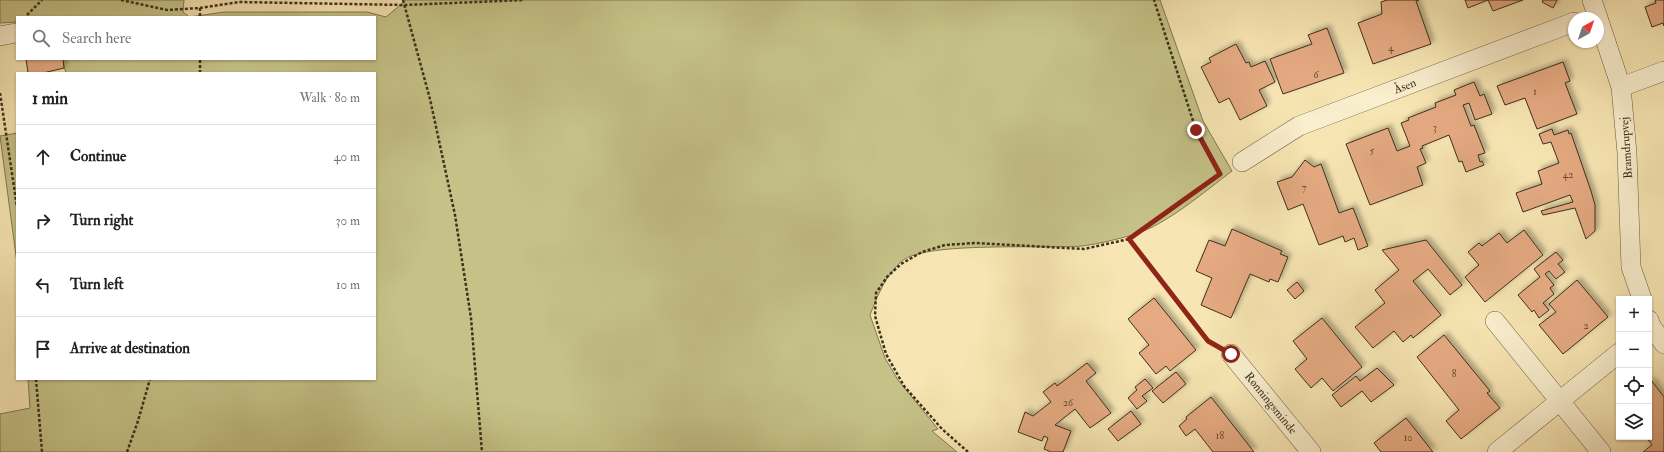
<!DOCTYPE html>
<meta charset="utf-8">
<style>
:root{--surface:#fff;--page:#f2f2f2;--text:#222;--muted:#767676;--line:#e0e0e0}
body{margin:0;font-family:"IM FELL Double Pica",serif;background:var(--page);color:var(--text)}
.controls{position:absolute;right:12px;bottom:12px;display:grid;overflow:hidden;border-radius:0px;box-shadow:0 1px 3px #0004}
.controls button{width:36px;height:36px;display:grid;place-items:center;padding:0;border:0;border-bottom:1px solid var(--line);background:var(--surface);color:var(--text);font:20px sans-serif}
.compass{position:absolute;left:1568px;top:12px;width:36px;height:36px;border-radius:50%;background:var(--surface);box-shadow:0 1px 3px #0004;rotate:40deg}
.stop{position:absolute;width:12px;height:12px;margin:-9px;border:3px solid #8f2418;border-radius:50%;background:#fff}
.stop.end{background:#8f2418;border-color:#fff;box-shadow:0 1px 4px #0008}
.list{margin:0;padding:0;list-style:none}
h2{display:flex;justify-content:space-between;align-items:center;height:52px;margin:0;padding:0 16px;font-size:17px}
h2 small{font-size:13px;font-weight:400;color:var(--muted)}
.list li{display:grid;grid-template-columns:26px 1fr auto;gap:12px;align-items:center;box-sizing:border-box;height:64px;padding:0 16px;border-top:1px solid var(--line)}
.list b{display:block;font-size:15px;white-space:nowrap}
.list em{font-size:13px;font-style:normal;color:var(--muted)}
.icon{flex:none;width:22px;height:22px;fill:none;stroke:currentColor;stroke-width:2;stroke-linecap:round;stroke-linejoin:round}
.map{position:relative;flex:none;width:1664px;height:452px;overflow:hidden}
.search{position:absolute;background:var(--surface);box-shadow:0 1px 3px #0004;left:16px;top:16px;width:360px;height:44px;display:flex;align-items:center;gap:10px;box-sizing:border-box;padding:0 14px;border-radius:0px;color:var(--muted);font-size:15px}
.panel{position:absolute;background:var(--surface);box-shadow:0 1px 3px #0004;left:16px;top:72px;width:360px;height:308px;border-radius:0px}
.map>svg:first-child{display:block}
</style>
<div class="map">
<svg width="1664" height="452" viewBox="0 0 1664 452">
<defs>
<filter id="shadow"><feDropShadow dx="3.5" dy="-3.5" stdDeviation="2" flood-color="#0004"/></filter>
</defs>
<rect width="100%" height="100%" fill="#f7e6b3"/>
<filter id="stains"><feTurbulence type="fractalNoise" baseFrequency=".005" numOctaves="4"/><feColorMatrix values="0 0 0 0 .2 0 0 0 0 .09 0 0 0 0 .02 0 0 0 .5 -.17"/></filter>
<radialGradient id="worn" r=".72"><stop offset=".6" stop-color="#630" stop-opacity="0"/><stop offset="1" stop-color="#630" stop-opacity=".3"/></radialGradient>
<path fill="#c5c287" stroke="#827852" d="M 0,0 L 184,0 L 183,12 L 189,17 L 17,17 L 17,22 L 0,23 Z
M 406,0 L 1160,0 L 1203,121 L 1232,171 C 1204,192 1166,225 1133,235 C 1117,239 1099,244 1082,246 C 1046,249 926,241 902,261 C 886,274 877,297 870,315 L 885,358 L 898,380 L 938,429 L 932,431 L 957,452 L 0,452 L 0,414 L 30,408 L 28,379 L 375,379 L 375,73 L 66,73 L 62,59 L 375,59 L 375,17 L 190,17 L 224,12 L 367,12 L 386,17 Z
M 17,133 L 17,263 L 0,136 Z"/>
<path fill="#e5aa82" stroke="#3e2f1e" filter="url(#shadow)" d="M 1387,0 L 1419,0 L 1416,1 L 1431,44 L 1373,64 L 1358,23 L 1382,14 L 1381,2 Z
M 1465,0 L 1488,0 L 1468,8 Z
M 1488,0 L 1523,0 L 1493,11 Z
M 1543,0 L 1557,0 L 1553,8 L 1542,2 Z
M 1655,0 L 1664,0 L 1664,26 L 1663,23 L 1652,27 L 1645,7 L 1656,3 Z
M 1327,28 L 1344,73 L 1283,94 L 1270,59 L 1312,44 L 1308,35 Z
M 1236,44 L 1246,63 L 1249,62 L 1251,67 L 1265,61 L 1275,82 L 1259,90 L 1267,106 L 1240,120 L 1229,98 L 1219,103 L 1201,67 L 1211,62 L 1209,58 Z
M 26,59 L 63,59 L 64,68 L 43,73 L 28,73 Z
M 1563,62 L 1570,81 L 1565,83 L 1577,114 L 1537,129 L 1525,98 L 1505,105 L 1497,86 Z
M 1474,82 L 1480,96 L 1484,94 L 1492,114 L 1475,120 L 1469,103 L 1463,105 L 1471,126 L 1474,125 L 1485,153 L 1478,155 L 1480,162 L 1482,161 L 1484,165 L 1466,172 L 1462,161 L 1459,162 L 1449,135 L 1422,146 L 1423,148 L 1420,149 L 1426,163 L 1417,167 L 1423,185 L 1370,205 L 1346,144 L 1388,128 L 1397,151 L 1410,146 L 1401,123 L 1409,120 L 1408,118 L 1436,107 L 1435,103 L 1456,95 L 1454,90 Z
M 1552,129 L 1554,135 L 1568,130 L 1569,134 L 1571,133 L 1591,191 L 1595,205 L 1595,231 L 1586,239 L 1575,208 L 1543,215 L 1541,211 L 1573,202 L 1570,195 L 1523,212 L 1516,193 L 1542,184 L 1538,171 L 1559,163 L 1551,142 L 1543,144 L 1539,134 Z
M 1305,160 L 1314,167 L 1321,164 L 1339,213 L 1353,208 L 1368,246 L 1358,250 L 1354,238 L 1345,242 L 1343,236 L 1319,245 L 1303,204 L 1288,210 L 1277,182 L 1292,177 Z
M 1232,229 L 1282,251 L 1280,254 L 1288,257 L 1278,282 L 1270,279 L 1269,282 L 1250,274 L 1231,318 L 1201,305 L 1212,278 L 1196,271 L 1209,240 L 1225,246 Z
M 1524,230 L 1543,255 L 1485,302 L 1465,277 L 1479,265 L 1468,252 L 1479,243 L 1482,246 L 1499,233 L 1507,243 Z
M 1426,240 L 1462,285 L 1450,295 L 1428,269 L 1413,281 L 1441,315 L 1413,338 L 1411,335 L 1403,342 L 1394,331 L 1373,348 L 1355,327 L 1385,303 L 1375,290 L 1399,270 L 1382,250 Z
M 1556,252 L 1563,260 L 1558,264 L 1565,272 L 1556,279 L 1549,271 L 1545,274 L 1554,285 L 1550,288 L 1554,294 L 1543,303 L 1549,310 L 1539,318 L 1534,310 L 1532,312 L 1518,295 L 1540,277 L 1534,269 Z
M 1577,280 L 1608,317 L 1563,354 L 1539,325 L 1556,312 L 1549,304 Z
M 1297,282 L 1304,291 L 1295,299 L 1287,290 Z
M 1154,298 L 1196,350 L 1170,371 L 1166,366 L 1156,374 L 1139,353 L 1149,345 L 1128,319 Z
M 1322,318 L 1362,367 L 1333,391 L 1322,378 L 1311,388 L 1295,369 L 1307,359 L 1293,341 Z
M 1444,335 L 1490,391 L 1487,393 L 1500,408 L 1461,439 L 1446,421 L 1459,410 L 1417,357 Z
M 1087,363 L 1096,373 L 1086,381 L 1111,413 L 1090,428 L 1075,409 L 1055,425 L 1071,431 L 1063,452 L 1051,452 L 1044,449 L 1048,438 L 1044,436 L 1042,441 L 1018,432 L 1025,412 L 1033,416 L 1051,402 L 1043,392 L 1055,383 L 1057,386 Z
M 1377,368 L 1394,385 L 1371,402 L 1362,391 L 1341,407 L 1332,395 L 1356,376 L 1360,381 Z
M 1176,372 L 1186,384 L 1163,403 L 1152,391 Z
M 1145,379 L 1153,388 L 1142,396 L 1147,401 L 1137,409 L 1128,398 L 1137,390 L 1135,387 Z
M 1651,380 L 1664,397 L 1664,452 L 1643,452 L 1652,445 L 1646,437 L 1649,437 L 1649,382 Z
M 1211,397 L 1254,452 L 1213,452 L 1195,429 L 1186,436 L 1179,426 L 1187,419 L 1186,417 Z
M 1131,411 L 1141,424 L 1118,441 L 1108,429 Z
M 1406,418 L 1433,452 L 1381,452 L 1374,443 Z"/>
<g fill="none" stroke-linecap="round" stroke-linejoin="round">
<g stroke="#6c5d43" stroke-width="20">
<path id="street" d="M 1592,0 L 1621,87 L 1627,153 L 1631,267 L 1642,299
M 0,36 L 16,33
M 1621,87 L 1664,71
M 1242,162 L 1299,126 L 1574,22
M 1649,320 L 1651,326 L 1664,344
M 1495,321 L 1601,452
M 1231,354 L 1311,452
M 1497,452 L 1619,353"/>
</g>
<path stroke="#3e2f1e" stroke-width="2.5" stroke-dasharray="3 2" stroke-linecap="butt" d="M 121,0 L 167,10 L 200,8 L 239,2 L 405,5 L 524,0
M 403,0 L 430,99 L 455,215 L 471,318 L 482,452
M 200,8 L 200,17
M 27,15 L 42,0
M 200,73 L 200,59
M 0,93 L 17,207
M 1129,239 L 1208,341 L 1212,344
M 36,379 L 42,452
M 127,452 L 138,421 L 150,379
M 968,452 L 942,429 L 904,386 L 886,354 L 875,316 L 876,293 L 887,277 L 901,264 L 922,252 L 945,245 L 975,243 L 1084,249 L 1129,239 L 1220,174 L 1196,130 L 1154,0"/>
<use href="#street" stroke="#faefce" stroke-width="19"/>
</g>
<g fill="none" stroke-linecap="round" stroke-linejoin="round">
<path stroke="#8f2418" stroke-width="5" d="M 1196,130 L 1220,174 L 1129,239 L 1208,341 L 1231,354"/>
</g>
<g text-anchor="middle" stroke-width="4" stroke-linejoin="round" paint-order="stroke">
<g font-size="10" fill="#684e37">
<text x="1391" y="51">4</text>
<text x="1316" y="78">6</text>
<text x="1535" y="95">1</text>
<text x="1435" y="131">3</text>
<text x="1372" y="154">5</text>
<text x="1568" y="178">42</text>
<text x="1304" y="191">7</text>
<text x="1586" y="329">2</text>
<text x="1454" y="377">8</text>
<text x="1068" y="406">26</text>
<text x="1220" y="439">18</text>
<text x="1408" y="441">10</text>
</g>
<g font-size="12" fill="#3e2f1e" stroke="#faefce">
<text transform="translate(1405 86) rotate(-21)" y="4">Åsen</text>
<text transform="translate(1626 148) rotate(-94)" y="4">Bramdrupvej</text>
<text transform="translate(1271 403) rotate(51)" y="4">Rønningsminde</text>
</g>
</g>
<rect width="100%" height="100%" filter="url(#stains)"/>
<rect width="100%" height="100%" fill="url(#worn)"/>
</svg>
<div class="controls">
<button>+</button>
<button>−</button>
<button><svg class="icon" aria-label="locate" viewBox="0 0 24 24"><circle cx="12" cy="12" r="6"/><path d="M12 2v4M12 18v4M2 12h4M18 12h4"/></svg></button>
<button><svg class="icon" aria-label="layers" viewBox="0 0 24 24"><path d="M12 4l9 5-9 5-9-5zM3 14l9 5 9-5"/></svg></button>
</div>
<svg class="compass" viewBox="-18 -18 36 36"><path d="M0-13l5 13h-10z" fill="#e53935"/><path d="M0 13l5-13h-10z" fill="#767676"/></svg>
<div class="stop" style="left:1231px;top:354px"></div>
<div class="stop end" style="left:1196px;top:130px"></div>
<div class="search"><svg class="icon" aria-label="search" viewBox="0 0 24 24"><circle cx="10" cy="10" r="6"/><path d="M15 15l6 6"/></svg>Search here</div>
<section class="panel">
<h2>1 min<small>Walk · 80 m</small></h2>
<ul class="list">
<li><svg class="icon" aria-label="ahead" viewBox="0 0 24 24"><path d="M12 20V5M6 11l6-6 6 6"/></svg><div><b>Continue</b></div><em>40 m</em></li>
<li><svg class="icon" aria-label="right" viewBox="0 0 24 24"><path d="M7 20v-9h11M14 6l5 5-5 5"/></svg><div><b>Turn right</b></div><em>30 m</em></li>
<li><svg class="icon" aria-label="left" viewBox="0 0 24 24"><path d="M17 20v-9H6M10 6l-5 5 5 5"/></svg><div><b>Turn left</b></div><em>10 m</em></li>
<li><svg class="icon" aria-label="arrive" viewBox="0 0 24 24"><path d="M6 21V4h12l-3 4 3 4H6"/></svg><div><b>Arrive at destination</b></div></li>
</ul>
</section>
</div>
